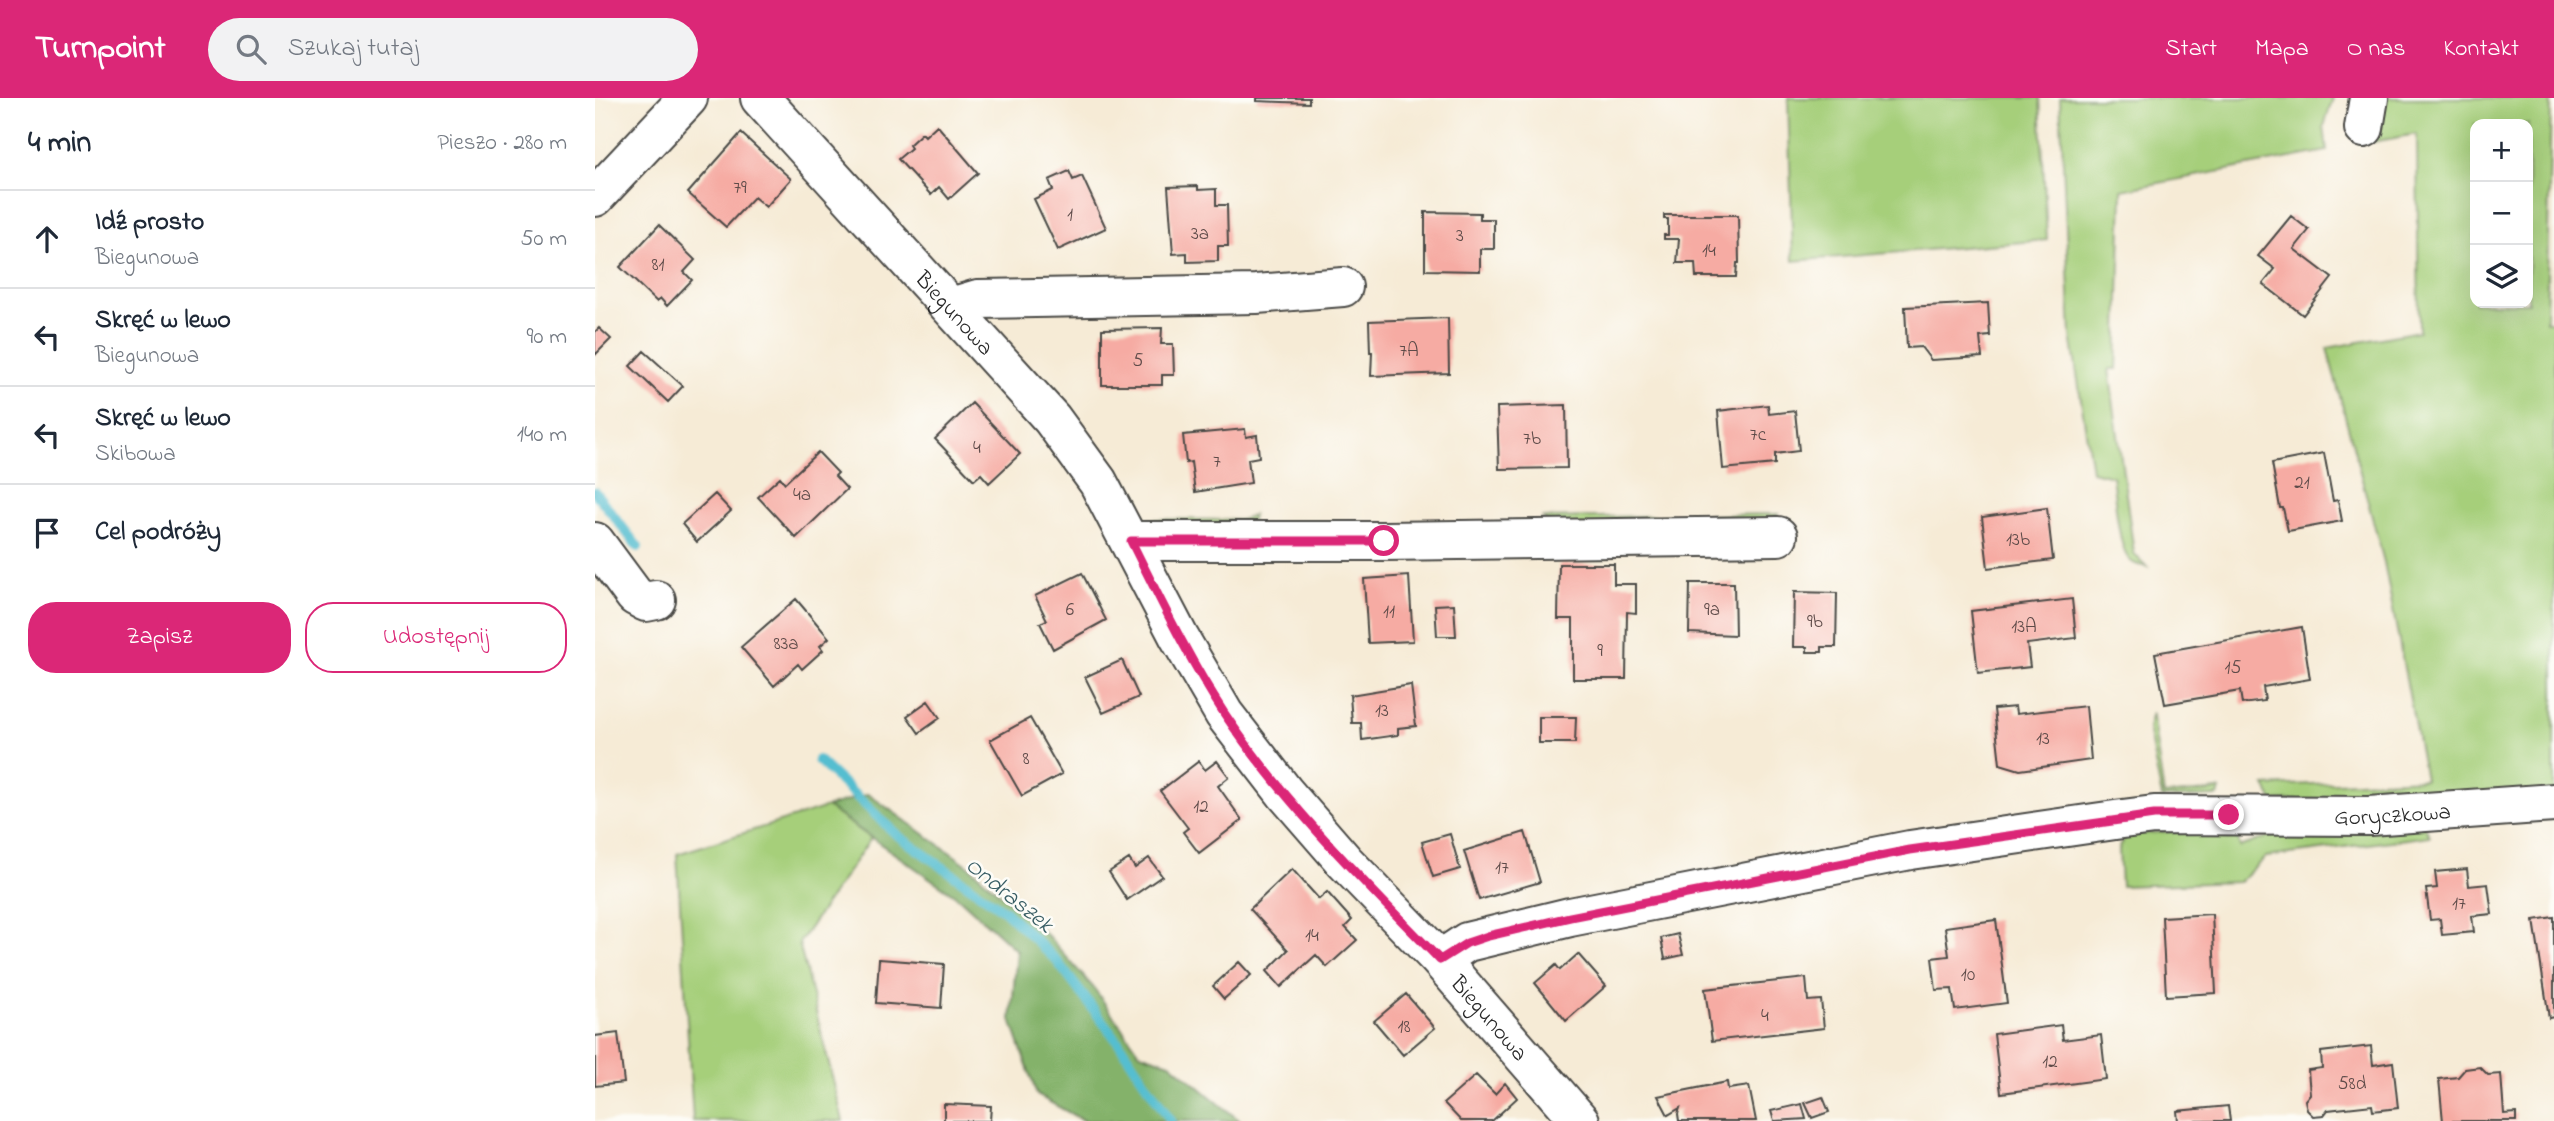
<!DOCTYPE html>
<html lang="pl">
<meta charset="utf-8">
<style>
:root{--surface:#fff;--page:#f2f2f3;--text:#1f2937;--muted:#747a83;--line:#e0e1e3;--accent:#db2777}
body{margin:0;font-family:"Indie Flower",sans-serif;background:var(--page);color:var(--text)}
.controls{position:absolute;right:21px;top:21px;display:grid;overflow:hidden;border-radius:14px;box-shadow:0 7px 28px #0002}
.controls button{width:63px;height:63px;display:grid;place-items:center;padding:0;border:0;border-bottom:2px solid var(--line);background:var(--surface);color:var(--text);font:35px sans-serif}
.stop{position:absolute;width:21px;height:21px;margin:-16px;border:5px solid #db2777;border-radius:50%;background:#fff}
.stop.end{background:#db2777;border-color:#fff;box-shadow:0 2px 7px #0008}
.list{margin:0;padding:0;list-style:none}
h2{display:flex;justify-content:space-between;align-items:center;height:91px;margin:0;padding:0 28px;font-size:30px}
h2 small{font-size:23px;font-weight:400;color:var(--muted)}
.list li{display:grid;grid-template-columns:46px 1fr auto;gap:21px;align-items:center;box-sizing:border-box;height:98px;padding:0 28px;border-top:2px solid var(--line)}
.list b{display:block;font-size:26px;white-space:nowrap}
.list p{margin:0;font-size:23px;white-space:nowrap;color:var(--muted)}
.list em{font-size:23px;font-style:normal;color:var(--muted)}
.actions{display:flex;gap:14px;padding:21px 28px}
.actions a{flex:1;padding:16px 0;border:2px solid var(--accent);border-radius:28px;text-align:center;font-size:24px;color:var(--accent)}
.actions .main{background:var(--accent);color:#fff}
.icon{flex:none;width:38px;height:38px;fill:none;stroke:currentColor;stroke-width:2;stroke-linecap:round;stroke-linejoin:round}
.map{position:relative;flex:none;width:1959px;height:1023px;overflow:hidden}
header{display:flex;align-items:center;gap:42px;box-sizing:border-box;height:98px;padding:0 35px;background:var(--accent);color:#fff}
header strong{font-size:33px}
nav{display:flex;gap:38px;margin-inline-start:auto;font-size:24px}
.search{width:490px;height:63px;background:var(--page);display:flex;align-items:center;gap:18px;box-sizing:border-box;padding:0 24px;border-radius:38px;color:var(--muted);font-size:26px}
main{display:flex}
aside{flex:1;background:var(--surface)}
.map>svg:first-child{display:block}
</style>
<header>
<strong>Turnpoint</strong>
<div class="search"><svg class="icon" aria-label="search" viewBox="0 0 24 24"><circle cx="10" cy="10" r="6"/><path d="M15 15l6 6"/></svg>Szukaj tutaj</div>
<nav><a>Start</a><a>Mapa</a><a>O nas</a><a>Kontakt</a></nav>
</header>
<main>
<aside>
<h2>4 min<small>Pieszo · 280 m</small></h2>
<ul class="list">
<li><svg class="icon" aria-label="ahead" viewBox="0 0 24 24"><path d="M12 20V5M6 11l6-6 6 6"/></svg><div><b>Idź prosto</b><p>Biegunowa</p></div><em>50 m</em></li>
<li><svg class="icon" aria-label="left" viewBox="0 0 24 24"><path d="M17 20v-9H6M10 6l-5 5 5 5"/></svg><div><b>Skręć w lewo</b><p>Biegunowa</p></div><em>90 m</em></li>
<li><svg class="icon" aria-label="left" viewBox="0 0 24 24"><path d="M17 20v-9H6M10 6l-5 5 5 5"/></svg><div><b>Skręć w lewo</b><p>Skibowa</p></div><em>140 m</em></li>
<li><svg class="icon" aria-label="arrive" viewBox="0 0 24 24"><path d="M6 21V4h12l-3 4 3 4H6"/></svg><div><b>Cel podróży</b></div></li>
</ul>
<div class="actions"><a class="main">Zapisz</a><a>Udostępnij</a></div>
</aside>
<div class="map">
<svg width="1959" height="1023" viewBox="0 0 1959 1023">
<rect width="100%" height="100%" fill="#fdfcf7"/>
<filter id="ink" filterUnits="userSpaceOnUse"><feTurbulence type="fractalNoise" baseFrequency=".0143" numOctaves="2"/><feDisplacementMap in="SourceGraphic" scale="14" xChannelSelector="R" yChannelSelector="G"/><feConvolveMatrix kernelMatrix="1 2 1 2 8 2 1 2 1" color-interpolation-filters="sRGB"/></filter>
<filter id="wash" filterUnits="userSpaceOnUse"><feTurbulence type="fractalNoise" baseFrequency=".00686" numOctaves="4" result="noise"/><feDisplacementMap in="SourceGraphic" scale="28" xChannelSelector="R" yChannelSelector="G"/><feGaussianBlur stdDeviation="1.57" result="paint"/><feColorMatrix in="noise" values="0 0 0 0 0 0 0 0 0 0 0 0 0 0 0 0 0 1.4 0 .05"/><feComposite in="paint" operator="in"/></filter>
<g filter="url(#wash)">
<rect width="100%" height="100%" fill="#f6ebd6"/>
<path fill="#a6cf7a" stroke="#687d52" stroke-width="2" fill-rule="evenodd" d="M 1193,0 L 1445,0 L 1452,142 L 1198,163 Z
M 1465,0 L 1738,0 L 1729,28 L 1732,53 L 1527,92 L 1522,271 L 1514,271 L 1539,456 L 1552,469 C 1544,467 1538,467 1533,460 C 1523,447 1520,396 1517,378 L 1497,373 L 1476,237 Z
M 1788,0 L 1956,0 L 1951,223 L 1959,223 L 1959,694 L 1678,703 L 1670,688 L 1830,681 L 1789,464 L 1732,250 L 1824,233 L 1822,36 L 1777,44 ZM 1880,26 L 1933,26 L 1933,205 L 1880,205 Z
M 473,314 L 542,396 L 550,421 L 646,422 L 658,417 L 656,426 L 556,430 L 544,421 Z
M 1183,416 L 1176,427 L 957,429 L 948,420 Z
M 1557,615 L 1569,697 L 1625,692 L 1623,698 L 1567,700 L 1553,630 Z
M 232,709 L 276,740 L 204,845 L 248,1023 L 98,1023 L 82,756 Z
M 1829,727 L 1835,738 L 1671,759 L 1644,784 L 1526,788 L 1524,751 L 1531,737 L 1640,728 L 1645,749 L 1691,732 Z"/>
<path fill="#84b26a" stroke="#586e4a" stroke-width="2" d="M 273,696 L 374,768 L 452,837 L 498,889 L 545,955 L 575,965 L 645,1023 L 489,1023 L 442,997 L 416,922 L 422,853 L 365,801 L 232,709 Z"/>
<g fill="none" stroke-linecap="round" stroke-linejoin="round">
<path stroke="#54bed0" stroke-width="10" d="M 0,394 L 43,449
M 223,662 L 302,737 L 410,813 L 461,862 L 524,945 L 576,1023"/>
</g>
<g id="blocks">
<path fill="#f6aba3" d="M 662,0 L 714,0 L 714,5 L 662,3 Z
M 342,27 L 383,75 L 354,101 L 344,89 L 336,97 L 303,61 L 316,50 L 314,47 L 327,35 L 330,38 Z
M 146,35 L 196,81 L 171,109 L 159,99 L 131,129 L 93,95 Z
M 474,73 L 478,82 L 487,78 L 511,130 L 463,152 L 439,101 L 458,92 L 454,82 Z
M 603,88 L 603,92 L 621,91 L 621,107 L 632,107 L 633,148 L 623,148 L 623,163 L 592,164 L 592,155 L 578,156 L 573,89 Z
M 830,114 L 885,115 L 885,121 L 899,121 L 899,151 L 885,151 L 885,173 L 830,172 Z
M 1069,117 L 1143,117 L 1144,165 L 1142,165 L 1141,179 L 1101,179 L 1100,165 L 1082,165 L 1084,141 L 1069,141 L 1069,137 L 1073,137 L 1073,121 L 1069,121 Z
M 1696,118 L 1714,132 L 1699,151 L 1737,180 L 1708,217 L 1668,186 L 1680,171 L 1663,158 Z
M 64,127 L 100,162 L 89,174 L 97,182 L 72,208 L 65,200 L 62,204 L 25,169 Z
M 1393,205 L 1395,238 L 1385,239 L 1387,259 L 1336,262 L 1326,249 L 1312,250 L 1310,209 Z
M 853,220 L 854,275 L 776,278 L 777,254 L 775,254 L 774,223 Z
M 4,230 L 16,241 L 0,257 L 0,234 Z
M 567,230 L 566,246 L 578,246 L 579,277 L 567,277 L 567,287 L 507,287 L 507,231 Z
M 49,253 L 88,288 L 73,304 L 35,268 Z
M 377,305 L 425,356 L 394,385 L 386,376 L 379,382 L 340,341 Z
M 971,307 L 972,370 L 904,371 L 902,309 Z
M 1173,307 L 1174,316 L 1200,313 L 1204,353 L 1180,356 L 1180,366 L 1128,371 L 1123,313 Z
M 650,331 L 651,339 L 662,337 L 664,359 L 653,361 L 656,385 L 600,394 L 596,364 L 591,365 L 588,337 Z
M 223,354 L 243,375 L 240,378 L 252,391 L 201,440 L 163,399 L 185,379 L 190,385 Z
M 1729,355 L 1738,403 L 1743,402 L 1747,423 L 1693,433 L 1688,410 L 1685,410 L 1677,365 Z
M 120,396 L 136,413 L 102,444 L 87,426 Z
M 1452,410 L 1458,462 L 1393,470 L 1387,419 Z
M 964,466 L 1019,466 L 1019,486 L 1041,486 L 1041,515 L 1032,514 L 1031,581 L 978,581 L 978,521 L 963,521 Z
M 487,475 L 511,522 L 458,551 L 445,525 L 452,522 L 440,498 Z
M 814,478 L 818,543 L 773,545 L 769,481 Z
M 1095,485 L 1139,485 L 1140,537 L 1094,535 Z
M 1199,494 L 1242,495 L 1241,549 L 1227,549 L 1227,554 L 1212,554 L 1212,549 L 1198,549 Z
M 201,501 L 234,540 L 225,548 L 228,552 L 207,571 L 203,566 L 179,588 L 146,549 Z
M 1477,501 L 1481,540 L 1432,546 L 1435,569 L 1383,575 L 1376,513 Z
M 859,506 L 861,538 L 842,538 L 840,507 Z
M 1707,529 L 1715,581 L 1668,589 L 1670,603 L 1647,606 L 1645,593 L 1570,606 L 1560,555 Z
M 527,562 L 544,599 L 508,615 L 490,579 Z
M 816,587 L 821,628 L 803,630 L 803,637 L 767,642 L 766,625 L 757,625 L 755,597 Z
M 333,603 L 345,620 L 324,635 L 312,618 Z
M 1491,608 L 1496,662 L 1425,672 L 1405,666 L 1399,611 L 1420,609 L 1421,616 Z
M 944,619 L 981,619 L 980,645 L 944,645 Z
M 435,620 L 467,676 L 427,698 L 395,642 Z
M 604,663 L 610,672 L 622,663 L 634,679 L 623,688 L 647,722 L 604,755 L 588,734 L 593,730 L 565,693 Z
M 930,734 L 945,784 L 884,802 L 869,753 Z
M 855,736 L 865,771 L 838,779 L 827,744 Z
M 554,760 L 567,778 L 532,802 L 514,774 L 534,761 L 540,770 Z
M 697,771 L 724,801 L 732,794 L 757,822 L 750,829 L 762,842 L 732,869 L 721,857 L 686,889 L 672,873 L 693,852 L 655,811 Z
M 1872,771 L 1874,788 L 1893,786 L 1897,816 L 1877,818 L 1879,834 L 1847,837 L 1845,821 L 1835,822 L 1831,791 L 1842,790 L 1840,774 Z
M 1617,816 L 1621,895 L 1571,898 L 1567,819 Z
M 1959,819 L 1959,919 L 1954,920 L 1939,822 Z
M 1401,822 L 1412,905 L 1360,912 L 1357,891 L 1341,892 L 1337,860 L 1354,858 L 1350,829 Z
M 1083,836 L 1088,857 L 1070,861 L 1066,840 Z
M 983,856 L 1011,888 L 971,923 L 940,885 L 961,867 L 965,872 Z
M 284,861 L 349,866 L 346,910 L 281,905 Z
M 644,864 L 656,877 L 629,901 L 618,888 Z
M 1211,880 L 1213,903 L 1226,902 L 1229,930 L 1117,943 L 1110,891 Z
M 811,896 L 840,930 L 808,957 L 779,923 Z
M 1466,927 L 1468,942 L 1506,937 L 1511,981 L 1406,995 L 1399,936 Z
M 23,935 L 29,985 L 0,988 L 0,938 Z
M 1776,948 L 1778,967 L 1798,964 L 1803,1010 L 1778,1013 L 1777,1007 L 1733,1012 L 1729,1017 L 1718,1018 L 1712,1012 L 1710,1002 L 1715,996 L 1713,972 L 1727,970 L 1726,954 Z
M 1885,969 L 1893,977 L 1906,976 L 1909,1016 L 1921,1015 L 1921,1023 L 1848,1023 L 1844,981 L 1863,979 L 1870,971 Z
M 881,977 L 900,996 L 910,985 L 922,1000 L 897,1023 L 866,1023 L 849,1005 Z
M 1132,984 L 1133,991 L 1154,988 L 1161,1023 L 1084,1023 L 1083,1016 L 1085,1010 L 1073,1017 L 1063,998 Z
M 1228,999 L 1234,1014 L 1217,1020 L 1210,1005 Z
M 349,1006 L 396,1008 L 395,1023 L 349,1023 Z
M 1207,1006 L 1211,1021 L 1179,1023 L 1176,1013 Z
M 1633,1008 L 1635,1023 L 1583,1023 L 1582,1013 Z"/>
</g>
</g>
<g filter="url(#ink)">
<use href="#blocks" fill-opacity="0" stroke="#494845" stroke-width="2"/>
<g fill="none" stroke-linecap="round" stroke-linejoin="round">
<g stroke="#494845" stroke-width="42">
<g id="minor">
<path id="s1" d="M 165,0 L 457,321 L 503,384 L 584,539 L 629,616 L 690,695 L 750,764 L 845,862 L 985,1023"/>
<path d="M 1769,30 L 1774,0"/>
<path d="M 0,99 L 93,0"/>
<path d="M 356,209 L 383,201 L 661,196 L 748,189"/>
<path d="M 536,443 L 789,443 L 1183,438"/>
<path d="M 0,444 L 40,498 L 51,504 L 61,502"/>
<path id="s2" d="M 845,862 L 872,844 L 975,819 L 1315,752 L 1520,722 L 1559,717 L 1774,718 L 1959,705"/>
</g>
</g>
<use href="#minor" stroke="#fff" stroke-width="38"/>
</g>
</g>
<g fill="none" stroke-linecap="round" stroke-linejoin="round" filter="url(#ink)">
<path stroke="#db2777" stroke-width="9" d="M 789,443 L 536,443 C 565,501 593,560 629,615 C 690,706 769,784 845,862 L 872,845 L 893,838 L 975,819 L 1315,752 L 1559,717 L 1634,717"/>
</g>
<g text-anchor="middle" stroke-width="5" stroke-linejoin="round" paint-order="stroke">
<g font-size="19" fill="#5e4b49">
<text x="145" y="95">79</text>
<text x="475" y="122">1</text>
<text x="605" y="141">3a</text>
<text x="865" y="143">3</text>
<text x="1114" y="158">14</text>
<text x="63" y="172">81</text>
<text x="814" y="258">7A</text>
<text x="543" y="268">5</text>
<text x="1163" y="342">7c</text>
<text x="937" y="346">7b</text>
<text x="382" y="355">4</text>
<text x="622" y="369">7</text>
<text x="1707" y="390">21</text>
<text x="207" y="402">4a</text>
<text x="1423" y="447">13b</text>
<text x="475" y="517">6</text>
<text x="1117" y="517">9a</text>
<text x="794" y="519">11</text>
<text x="1220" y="529">9b</text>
<text x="1429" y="534">13A</text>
<text x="191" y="551">83a</text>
<text x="1005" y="558">9</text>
<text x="1638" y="575">15</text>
<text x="787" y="618">13</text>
<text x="1448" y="646">13</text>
<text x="431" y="666">8</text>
<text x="606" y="714">12</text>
<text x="907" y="775">17</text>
<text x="1864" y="811">17</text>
<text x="717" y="843">14</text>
<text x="1373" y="882">10</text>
<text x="1170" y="923">4</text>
<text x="809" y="934">18</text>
<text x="1455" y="969">12</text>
<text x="1757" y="991">58d</text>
</g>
<g font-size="23" fill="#2b2b2b" stroke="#fdfcf7">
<text dy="8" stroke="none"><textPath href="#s1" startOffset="290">Biegunowa</textPath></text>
<text dy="8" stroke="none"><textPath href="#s2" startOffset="970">Goryczkowa</textPath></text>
<text dy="8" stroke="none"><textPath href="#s1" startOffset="1180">Biegunowa</textPath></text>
</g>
<g font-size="24" font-style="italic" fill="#395e65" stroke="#fdfcf7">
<text transform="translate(415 796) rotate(39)" y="8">Ondraszek</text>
</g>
</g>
</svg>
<div class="controls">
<button>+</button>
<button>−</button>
<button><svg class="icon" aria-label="layers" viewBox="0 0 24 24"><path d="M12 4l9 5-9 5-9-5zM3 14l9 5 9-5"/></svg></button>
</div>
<div class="stop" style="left:789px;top:443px"></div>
<div class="stop end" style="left:1634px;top:717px"></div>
</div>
</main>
